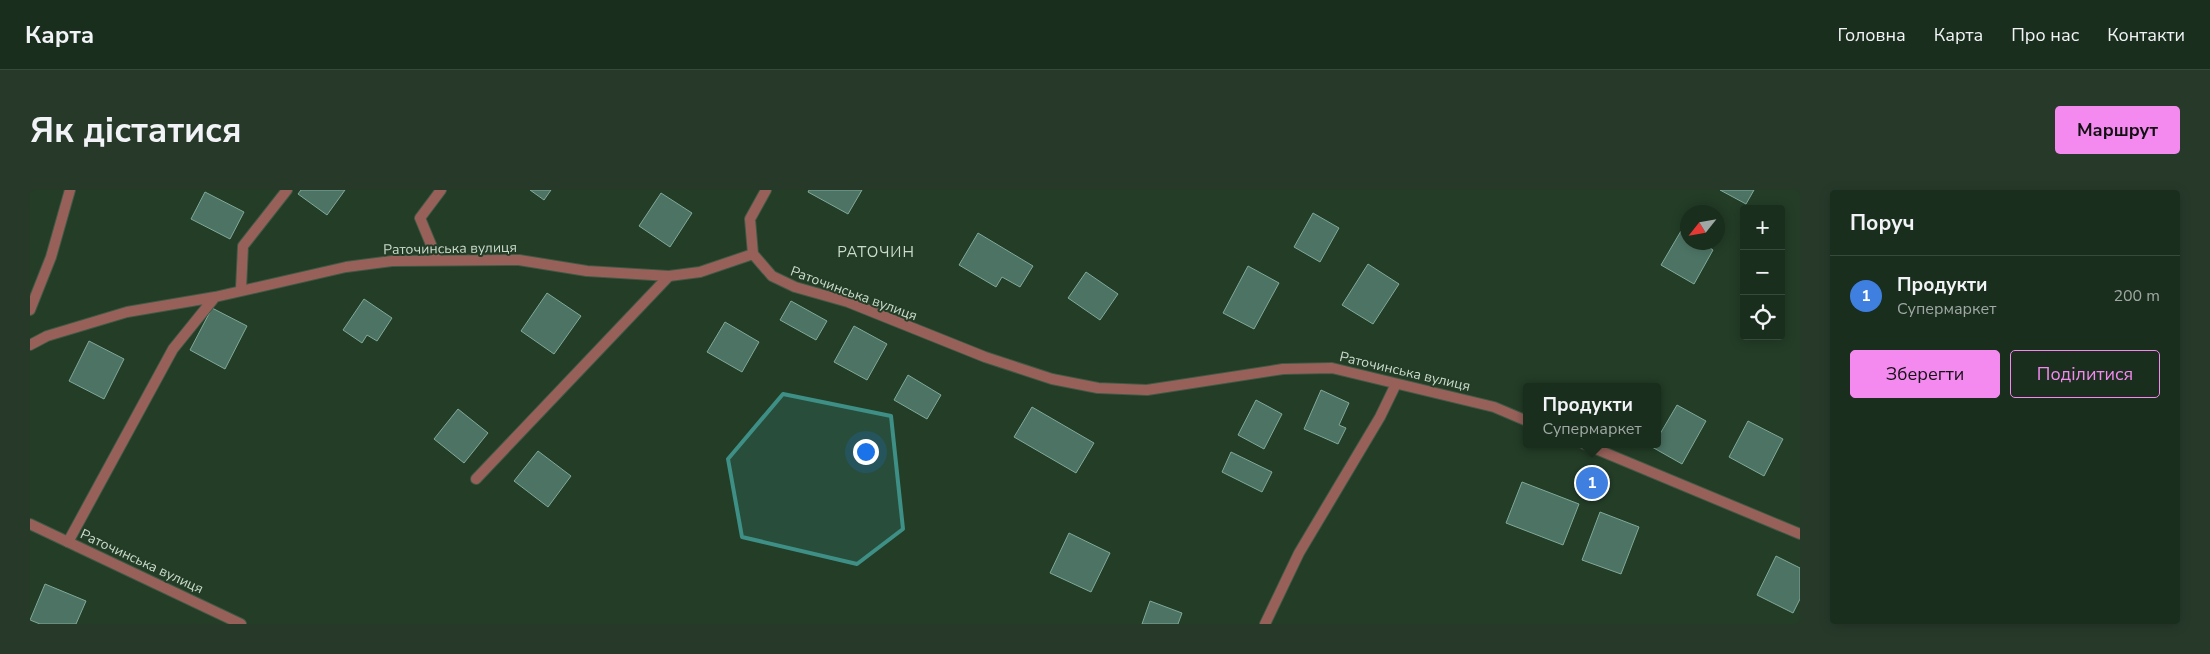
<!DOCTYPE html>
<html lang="uk">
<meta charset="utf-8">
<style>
:root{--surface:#1a2e1d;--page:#273a2a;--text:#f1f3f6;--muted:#9fa8a4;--line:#384a3b;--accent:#f489f0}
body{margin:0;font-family:"Nunito Sans",sans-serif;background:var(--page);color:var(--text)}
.controls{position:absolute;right:15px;top:15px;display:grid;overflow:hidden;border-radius:5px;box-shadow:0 2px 12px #0003}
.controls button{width:45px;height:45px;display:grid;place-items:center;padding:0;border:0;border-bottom:1px solid var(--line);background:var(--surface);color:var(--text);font:25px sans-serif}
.compass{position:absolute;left:1650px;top:15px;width:45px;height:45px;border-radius:50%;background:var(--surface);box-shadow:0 2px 12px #0003;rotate:239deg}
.you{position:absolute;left:835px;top:261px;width:18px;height:18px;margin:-12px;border:4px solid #fff;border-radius:50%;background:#1a73e8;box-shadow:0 0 0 8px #1a73e833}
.badge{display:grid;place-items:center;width:32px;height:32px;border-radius:50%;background:var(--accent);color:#fff;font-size:16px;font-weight:700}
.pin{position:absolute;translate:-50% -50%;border:2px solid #fff;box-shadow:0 1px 5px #0006}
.popup{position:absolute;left:1493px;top:193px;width:138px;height:65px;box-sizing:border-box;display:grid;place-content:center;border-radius:5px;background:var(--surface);filter:drop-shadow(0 1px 4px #0005);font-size:16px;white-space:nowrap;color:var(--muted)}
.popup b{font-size:19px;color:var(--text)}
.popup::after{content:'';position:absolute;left:50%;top:100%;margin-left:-10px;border:10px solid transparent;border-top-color:var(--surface)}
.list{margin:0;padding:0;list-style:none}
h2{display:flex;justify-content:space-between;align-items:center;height:65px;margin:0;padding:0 20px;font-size:21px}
h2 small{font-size:16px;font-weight:400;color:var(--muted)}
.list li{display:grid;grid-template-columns:32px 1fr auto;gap:15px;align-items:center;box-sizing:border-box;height:80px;padding:0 20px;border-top:1px solid var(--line)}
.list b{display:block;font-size:19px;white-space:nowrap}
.list p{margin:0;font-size:16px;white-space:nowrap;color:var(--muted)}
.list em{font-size:16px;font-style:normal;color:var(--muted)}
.actions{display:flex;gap:10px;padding:15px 20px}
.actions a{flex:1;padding:11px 0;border:1px solid var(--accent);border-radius:5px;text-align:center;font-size:18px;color:var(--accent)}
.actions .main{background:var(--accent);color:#111}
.icon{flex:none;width:28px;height:28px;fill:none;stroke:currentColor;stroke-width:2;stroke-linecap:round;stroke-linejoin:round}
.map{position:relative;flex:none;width:1770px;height:434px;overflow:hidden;border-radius:5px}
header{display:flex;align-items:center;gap:30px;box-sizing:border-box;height:70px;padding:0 25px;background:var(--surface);border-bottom:1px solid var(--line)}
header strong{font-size:24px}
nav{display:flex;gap:28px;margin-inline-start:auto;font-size:18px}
.intro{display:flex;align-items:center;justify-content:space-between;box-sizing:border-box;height:120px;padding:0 30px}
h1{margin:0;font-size:35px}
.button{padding:12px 22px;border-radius:5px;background:var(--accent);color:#111;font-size:18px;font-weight:700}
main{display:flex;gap:30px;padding:0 30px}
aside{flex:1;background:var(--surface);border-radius:5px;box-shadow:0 2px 12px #0003}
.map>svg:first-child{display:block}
</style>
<header>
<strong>Карта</strong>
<nav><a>Головна</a><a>Карта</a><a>Про нас</a><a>Контакти</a></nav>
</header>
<div class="intro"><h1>Як дістатися</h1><a class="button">Маршрут</a></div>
<main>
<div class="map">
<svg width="1770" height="434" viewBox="0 0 1770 434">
<rect width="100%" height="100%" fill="#233d27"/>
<path fill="#4c7364" stroke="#80aa99" d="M 271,0 L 315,0 L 297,25 L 268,4 Z
M 500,0 L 521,0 L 514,10 Z
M 779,0 L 832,0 L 818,24 L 778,2 Z
M 1690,0 L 1724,0 L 1716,14 Z
M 175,2 L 214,22 L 200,49 L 161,29 Z
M 631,3 L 662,23 L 640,57 L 609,36 Z
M 1283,23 L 1309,38 L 1290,72 L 1264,57 Z
M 1651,41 L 1658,45 L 1658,52 L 1671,52 L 1683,60 L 1664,94 L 1631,75 Z
M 948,43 L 1003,76 L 990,97 L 972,87 L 966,97 L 929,75 Z
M 1338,74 L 1369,94 L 1343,134 L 1312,115 Z
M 1218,76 L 1249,93 L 1224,139 L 1193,123 Z
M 1056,82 L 1088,104 L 1070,130 L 1038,108 Z
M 517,103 L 551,126 L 524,164 L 491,141 Z
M 334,109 L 362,128 L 347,151 L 337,145 L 332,153 L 313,140 Z
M 761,111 L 797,131 L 786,150 L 750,130 Z
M 182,118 L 217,136 L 195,179 L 160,160 Z
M 695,132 L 729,152 L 712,182 L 677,162 Z
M 824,136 L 857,154 L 837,190 L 804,172 Z
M 59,151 L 94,169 L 74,209 L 39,191 Z
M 878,185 L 911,205 L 897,229 L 864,210 Z
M 1291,200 L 1319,213 L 1309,235 L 1316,238 L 1308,254 L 1274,239 Z
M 1226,210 L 1252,224 L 1234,259 L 1208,245 Z
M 1647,215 L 1676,231 L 1652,274 L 1622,257 L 1624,254 L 1627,254 L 1627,249 Z
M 1002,217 L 1064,253 L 1046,283 L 984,247 Z
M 428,219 L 458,243 L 434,273 L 404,249 Z
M 1718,231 L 1753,249 L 1734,286 L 1699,267 Z
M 508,261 L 541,286 L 518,317 L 484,291 Z
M 1201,262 L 1242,282 L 1232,302 L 1192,282 Z
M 1492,292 L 1549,314 L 1533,355 L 1476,333 Z
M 1570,322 L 1609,337 L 1591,384 L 1552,370 Z
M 1039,343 L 1080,363 L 1061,402 L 1020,383 Z
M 1746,366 L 1770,378 L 1770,409 L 1763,423 L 1727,405 Z
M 15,394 L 56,411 L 46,434 L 10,434 L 0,430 Z
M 1120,411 L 1152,423 L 1148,434 L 1112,434 Z"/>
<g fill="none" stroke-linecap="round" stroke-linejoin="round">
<g stroke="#415945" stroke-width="12">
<path id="lane" d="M 407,69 L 390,28 L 411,0
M 446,289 L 639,86
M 0,334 L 211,434"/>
</g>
<g stroke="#415945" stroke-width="12">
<path id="street" d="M 723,64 L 720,29 L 736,0
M 211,99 L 213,56 L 257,0
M 0,120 L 21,67 L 40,0
M 0,155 L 17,146 L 97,122 L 185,107 L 316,77 L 362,71 L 489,70 L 557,81 L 639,86 L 670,82 L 723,64 L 742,86 L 765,97 L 818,112 L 955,167 L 1022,189 L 1068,198 L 1117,200 L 1253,179 L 1302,178 L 1464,217 L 1497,231
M 1554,254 L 1770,344
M 38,352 L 143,159 L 185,107
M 1235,434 L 1269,363 L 1350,227 L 1366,194"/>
</g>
<use href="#lane" stroke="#97615a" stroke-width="10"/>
<use href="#street" stroke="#97615a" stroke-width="10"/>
</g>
<path fill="#3e8f86" fill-opacity="0.2" stroke="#3e8f86" stroke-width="4" stroke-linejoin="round" d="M 753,204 L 861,226 L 873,339 L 827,374 L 712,347 L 698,269 Z"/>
<g text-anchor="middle" stroke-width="4" stroke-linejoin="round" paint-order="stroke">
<g font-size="14" fill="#cbdbcd" stroke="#233d27">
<text transform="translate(420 58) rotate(-1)" y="5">Раточинська вулиця</text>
<text transform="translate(824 103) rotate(20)" y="5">Раточинська вулиця</text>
<text transform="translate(1375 181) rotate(13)" y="5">Раточинська вулиця</text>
<text transform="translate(112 371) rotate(25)" y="5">Раточинська вулиця</text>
</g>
<g font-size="15" letter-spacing="1" fill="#cbdbcd" stroke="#233d27">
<text x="846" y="67">РАТОЧИН</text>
</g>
</g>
</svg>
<div class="controls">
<button>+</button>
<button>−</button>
<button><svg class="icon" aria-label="locate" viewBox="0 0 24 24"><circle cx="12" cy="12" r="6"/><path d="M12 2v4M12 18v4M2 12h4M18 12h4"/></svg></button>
</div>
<svg class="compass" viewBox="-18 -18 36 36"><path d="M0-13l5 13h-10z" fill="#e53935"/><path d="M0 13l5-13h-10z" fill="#9fa8a4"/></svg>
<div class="you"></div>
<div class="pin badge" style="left:1562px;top:293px;background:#3f7fe0">1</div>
<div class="popup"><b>Продукти</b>Супермаркет</div>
</div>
<aside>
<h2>Поруч<small></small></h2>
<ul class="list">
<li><span class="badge" style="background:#3f7fe0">1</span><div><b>Продукти</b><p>Супермаркет</p></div><em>200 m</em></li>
</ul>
<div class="actions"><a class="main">Зберегти</a><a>Поділитися</a></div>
</aside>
</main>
